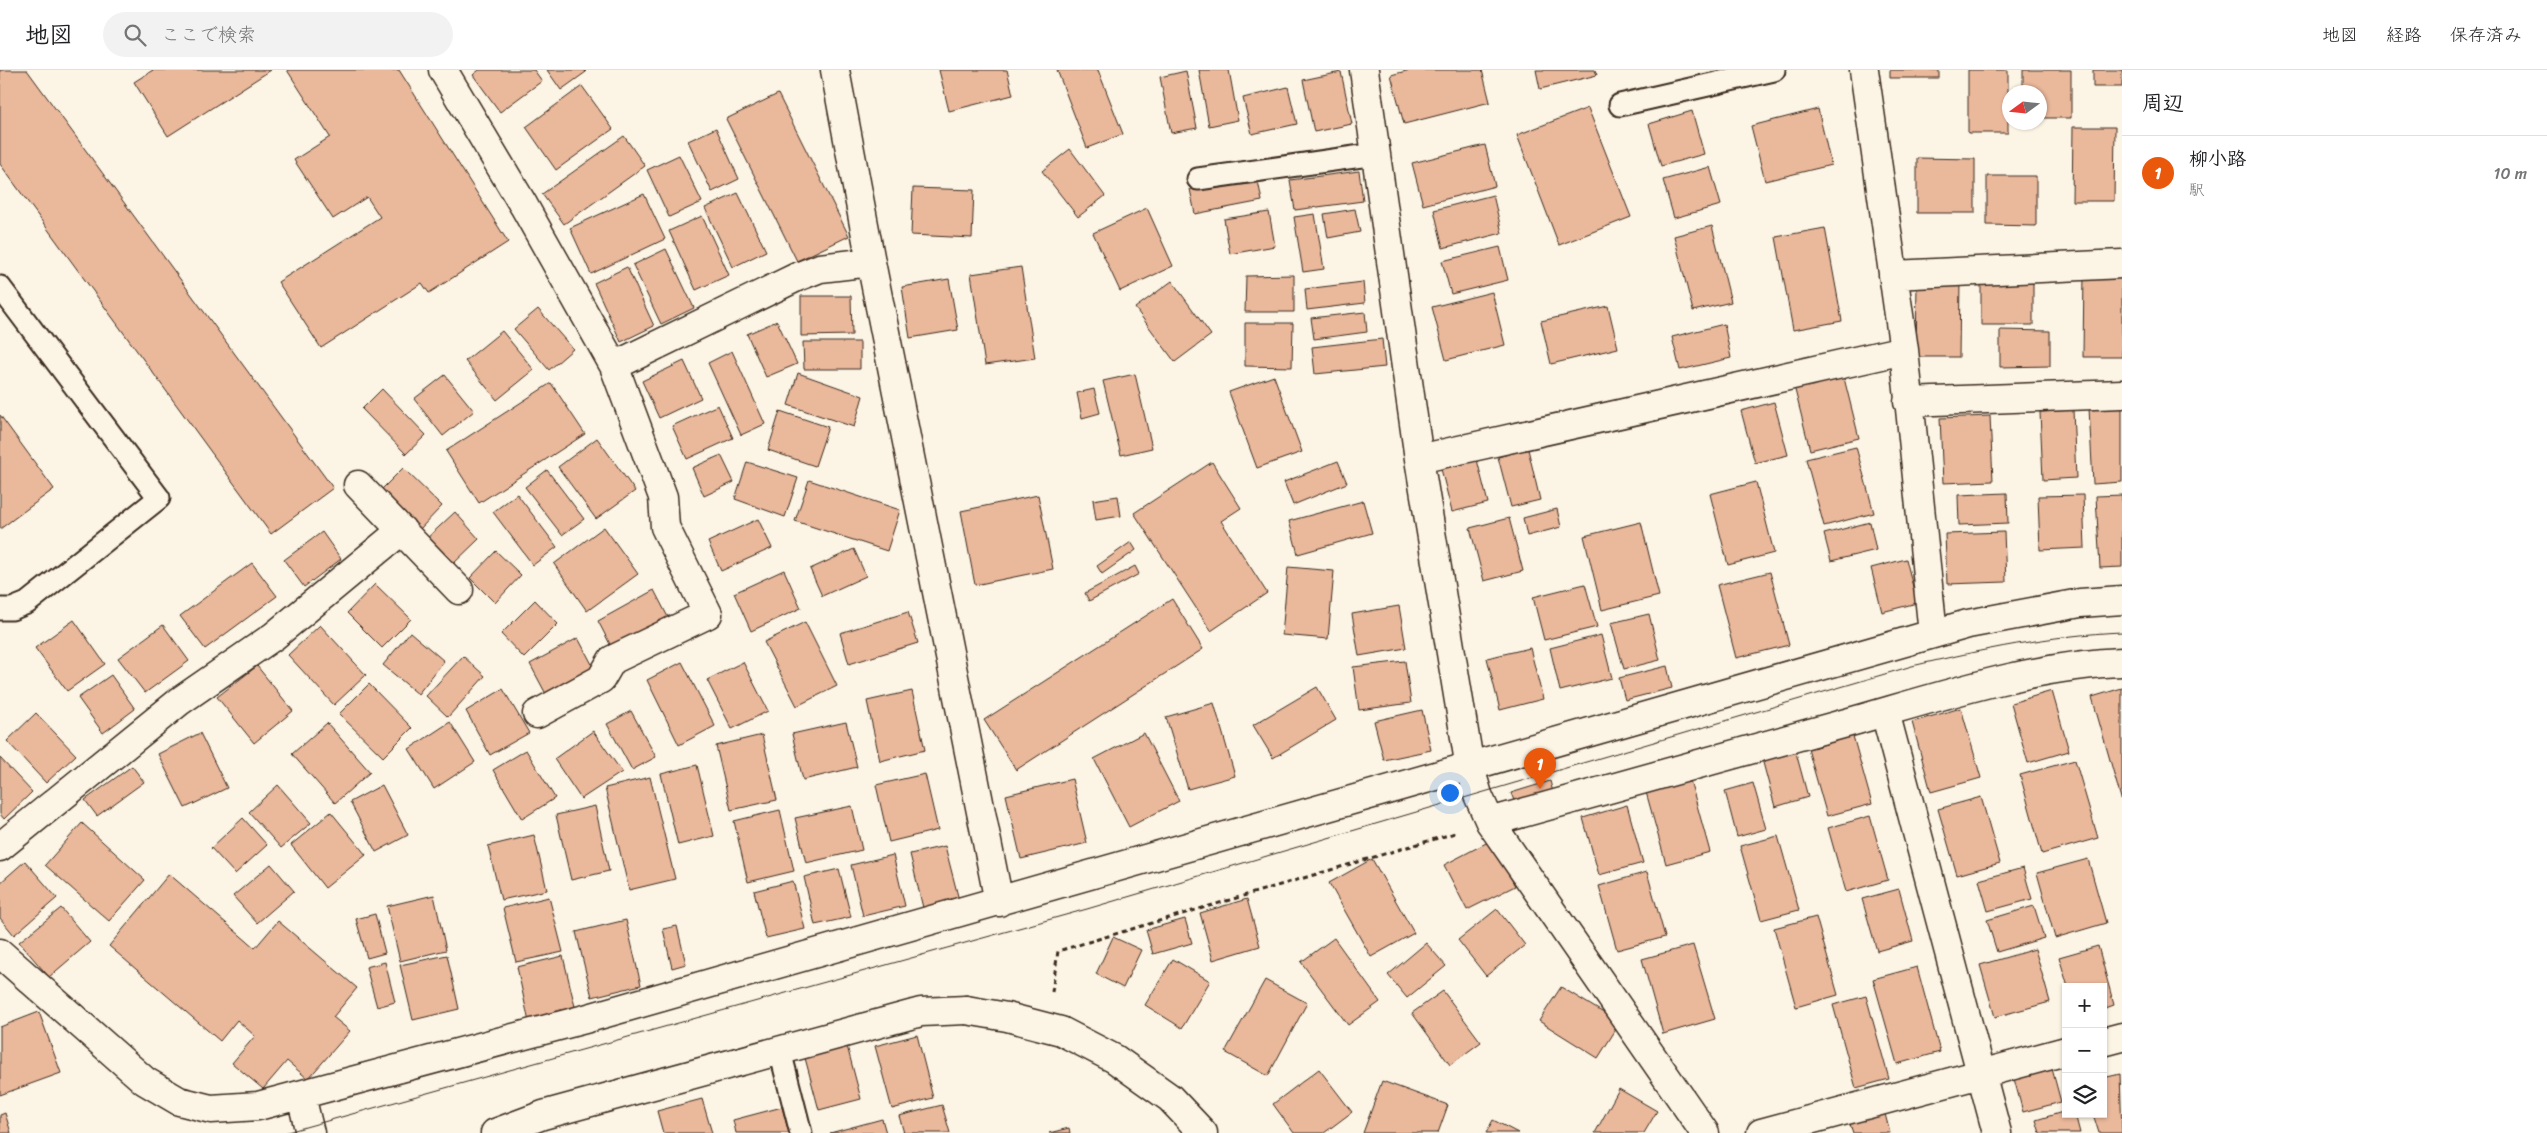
<!DOCTYPE html>
<html lang="ja">
<meta charset="utf-8">
<style>
:root{--surface:#fff;--page:#f2f2f2;--text:#202124;--muted:#757577;--line:#e0e0e0;--accent:#ea580c}
body{margin:0;font-family:Sriracha,"Klee One",sans-serif;background:var(--page);color:var(--text)}
.controls{position:absolute;right:15px;bottom:15px;display:grid;overflow:hidden;border-radius:0px;box-shadow:0 1px 4px #0004}
.controls button{width:45px;height:45px;display:grid;place-items:center;padding:0;border:0;border-bottom:1px solid var(--line);background:var(--surface);color:var(--text);font:25px sans-serif}
.compass{position:absolute;left:2002px;top:15px;width:45px;height:45px;border-radius:50%;background:var(--surface);box-shadow:0 1px 4px #0004;rotate:255deg}
.you{position:absolute;left:1449px;top:722px;width:18px;height:18px;margin:-12px;border:4px solid #fff;border-radius:50%;background:#1a73e8;box-shadow:0 0 0 8px #1a73e833}
.badge{display:grid;place-items:center;width:32px;height:32px;border-radius:50%;background:var(--accent);color:#fff;font-size:16px;font-weight:700}
.pin{position:absolute;translate:-50% -41px;filter:drop-shadow(0 1px 2px #0008)}
.pin::after{content:'';position:absolute;top:26px;width:18px;height:15px;background:inherit;clip-path:polygon(0 0,100% 0,50% 100%)}
.list{margin:0;padding:0;list-style:none}
h2{display:flex;justify-content:space-between;align-items:center;height:65px;margin:0;padding:0 20px;font-size:21px}
h2 small{font-size:16px;font-weight:400;color:var(--muted)}
.list li{display:grid;grid-template-columns:32px 1fr auto;gap:15px;align-items:center;box-sizing:border-box;height:75px;padding:0 20px;border-top:1px solid var(--line)}
.list b{display:block;font-size:19px;white-space:nowrap}
.list p{margin:0;font-size:16px;white-space:nowrap;color:var(--muted)}
.list em{font-size:16px;font-style:normal;color:var(--muted)}
.icon{flex:none;width:28px;height:28px;fill:none;stroke:currentColor;stroke-width:2;stroke-linecap:round;stroke-linejoin:round}
.map{position:relative;flex:none;width:2122px;height:1063px;overflow:hidden}
header{display:flex;align-items:center;gap:30px;box-sizing:border-box;height:70px;padding:0 25px;background:var(--surface);border-bottom:1px solid var(--line)}
header strong{font-size:24px}
nav{display:flex;gap:28px;margin-inline-start:auto;font-size:18px}
.search{width:350px;height:45px;background:var(--page);display:flex;align-items:center;gap:12px;box-sizing:border-box;padding:0 18px;border-radius:28px;color:var(--muted);font-size:19px}
main{display:flex}
aside{flex:1;background:var(--surface)}
.map>svg:first-child{display:block}
</style>
<header>
<strong>地図</strong>
<div class="search"><svg class="icon" aria-label="search" viewBox="0 0 24 24"><circle cx="10" cy="10" r="6"/><path d="M15 15l6 6"/></svg>ここで検索</div>
<nav><a>地図</a><a>経路</a><a>保存済み</a></nav>
</header>
<main>
<div class="map">
<svg width="2122" height="1063" viewBox="0 0 2122 1063">
<rect width="100%" height="100%" fill="#fcf5e5"/>
<filter id="ink" filterUnits="userSpaceOnUse"><feTurbulence type="fractalNoise" baseFrequency=".02" numOctaves="2"/><feDisplacementMap in="SourceGraphic" scale="10" xChannelSelector="R" yChannelSelector="G"/><feConvolveMatrix kernelMatrix="1 2 1 2 8 2 1 2 1" color-interpolation-filters="sRGB"/></filter>
<g filter="url(#ink)">
<path fill="#eab89b" stroke="#3b2a1e" d="M 0,0 L 27,0 L 333,418 L 271,464 L 0,94 Z
M 153,0 L 271,0 L 168,66 L 134,12 Z
M 287,0 L 399,0 L 508,172 L 429,223 L 422,213 L 321,278 L 278,212 L 380,147 L 367,127 L 333,149 L 294,90 L 330,67 Z
M 479,0 L 534,0 L 542,11 L 500,42 L 473,5 Z
M 547,0 L 584,0 L 586,2 L 561,20 Z
M 939,0 L 1007,0 L 1013,25 L 949,41 Z
M 1057,0 L 1098,0 L 1123,64 L 1087,78 Z
M 1199,0 L 1229,0 L 1238,50 L 1209,56 Z
M 1410,0 L 1482,0 L 1490,32 L 1404,54 L 1391,5 Z
M 1536,0 L 1595,0 L 1597,5 L 1540,19 Z
M 1890,0 L 1939,0 L 1939,8 L 1890,8 Z
M 1968,0 L 2008,0 L 2008,63 L 1968,63 Z
M 2023,0 L 2071,0 L 2071,48 L 2040,48 L 2040,22 L 2023,22 Z
M 2093,0 L 2122,0 L 2122,17 L 2093,17 Z
M 1186,1 L 1197,58 L 1171,63 L 1160,7 Z
M 1341,2 L 1352,54 L 1314,62 L 1303,10 Z
M 582,16 L 613,59 L 556,100 L 526,57 Z
M 1288,17 L 1297,54 L 1252,64 L 1243,28 Z
M 778,24 L 849,166 L 797,191 L 726,49 Z
M 1588,38 L 1631,147 L 1559,175 L 1517,65 Z
M 1818,39 L 1831,95 L 1765,111 L 1751,56 Z
M 1692,41 L 1704,84 L 1661,96 L 1649,54 Z
M 2073,57 L 2115,57 L 2114,131 L 2072,131 Z
M 716,58 L 739,109 L 712,122 L 688,71 Z
M 624,66 L 645,96 L 564,154 L 542,124 Z
M 1485,75 L 1495,116 L 1423,135 L 1412,93 Z
M 1070,79 L 1105,126 L 1078,147 L 1042,101 Z
M 679,85 L 702,132 L 669,147 L 647,100 Z
M 1917,88 L 1975,89 L 1975,143 L 1917,143 Z
M 1710,97 L 1721,135 L 1674,148 L 1663,110 Z
M 1359,101 L 1363,131 L 1295,140 L 1290,110 Z
M 1257,106 L 1262,131 L 1195,144 L 1190,119 Z
M 1987,106 L 2036,106 L 2036,156 L 1987,155 Z
M 913,118 L 974,120 L 972,168 L 911,165 Z
M 738,123 L 766,181 L 733,197 L 705,138 Z
M 644,124 L 665,169 L 591,204 L 570,158 Z
M 1493,125 L 1502,163 L 1443,178 L 1434,140 Z
M 1147,138 L 1173,196 L 1120,221 L 1093,163 Z
M 1355,139 L 1360,162 L 1328,168 L 1324,144 Z
M 1269,142 L 1275,176 L 1230,184 L 1224,149 Z
M 1315,144 L 1324,199 L 1303,202 L 1294,147 Z
M 702,146 L 729,205 L 696,220 L 669,161 Z
M 1712,156 L 1731,232 L 1693,241 L 1674,166 Z
M 1825,158 L 1842,251 L 1793,260 L 1776,167 Z
M 1500,177 L 1508,210 L 1451,224 L 1442,191 Z
M 666,179 L 694,238 L 661,254 L 633,195 Z
M 627,197 L 654,256 L 621,272 L 594,213 Z
M 1021,197 L 1035,288 L 985,295 L 971,204 Z
M 2084,201 L 2122,201 L 2122,287 L 2083,287 Z
M 1294,205 L 1294,242 L 1245,242 L 1246,206 Z
M 1981,205 L 2033,205 L 2033,255 L 1981,255 Z
M 949,209 L 958,260 L 910,268 L 902,217 Z
M 1172,211 L 1211,265 L 1175,292 L 1135,238 Z
M 1917,211 L 1960,211 L 1959,287 L 1916,287 Z
M 1363,212 L 1365,233 L 1307,240 L 1305,219 Z
M 1492,222 L 1505,275 L 1446,290 L 1432,237 Z
M 801,226 L 851,226 L 852,265 L 801,266 Z
M 1608,236 L 1618,278 L 1551,294 L 1541,251 Z
M 538,239 L 573,279 L 549,300 L 514,259 Z
M 1365,242 L 1367,262 L 1314,269 L 1311,248 Z
M 777,251 L 797,294 L 766,307 L 747,264 Z
M 1245,253 L 1293,253 L 1292,297 L 1245,296 Z
M 1724,254 L 1731,288 L 1680,300 L 1672,267 Z
M 2000,260 L 2050,261 L 2050,296 L 2000,297 Z
M 502,261 L 534,300 L 497,330 L 465,291 Z
M 1382,269 L 1385,297 L 1315,304 L 1312,277 Z
M 803,272 L 860,272 L 860,299 L 804,299 Z
M 732,281 L 765,354 L 741,365 L 708,293 Z
M 684,291 L 701,328 L 659,348 L 642,311 Z
M 1842,300 L 1859,368 L 1810,380 L 1793,312 Z
M 798,303 L 863,326 L 854,357 L 788,335 Z
M 1135,304 L 1152,378 L 1121,385 L 1103,311 Z
M 445,305 L 474,341 L 443,366 L 414,329 Z
M 1274,306 L 1302,382 L 1257,398 L 1229,322 Z
M 551,313 L 585,364 L 479,433 L 446,381 Z
M 382,319 L 426,365 L 406,384 L 362,339 Z
M 1094,319 L 1100,343 L 1082,348 L 1077,323 Z
M 1774,332 L 1788,385 L 1755,393 L 1741,341 Z
M 718,335 L 733,368 L 687,389 L 672,356 Z
M 2122,337 L 2122,412 L 2093,414 L 2089,338 Z
M 2073,340 L 2076,408 L 2043,410 L 2040,342 Z
M 780,341 L 828,357 L 815,396 L 768,380 Z
M 0,345 L 54,419 L 0,459 Z
M 1990,346 L 1993,411 L 1943,413 L 1940,348 Z
M 597,368 L 635,421 L 596,449 L 558,397 Z
M 1856,377 L 1874,443 L 1824,456 L 1806,389 Z
M 1528,379 L 1540,430 L 1511,437 L 1498,387 Z
M 721,385 L 734,412 L 704,426 L 692,398 Z
M 1476,386 L 1488,433 L 1452,442 L 1440,395 Z
M 1338,391 L 1347,413 L 1293,435 L 1284,412 Z
M 747,392 L 798,408 L 785,447 L 735,429 Z
M 1212,392 L 1241,438 L 1221,451 L 1267,523 L 1211,561 L 1134,443 Z
M 403,398 L 442,436 L 418,461 L 379,422 Z
M 547,400 L 584,449 L 562,465 L 525,417 Z
M 809,410 L 900,440 L 887,481 L 795,451 Z
M 1756,412 L 1774,483 L 1728,495 L 1710,424 Z
M 2007,423 L 2008,453 L 1959,455 L 1958,425 Z
M 517,424 L 557,477 L 533,495 L 493,442 Z
M 1038,425 L 1053,499 L 975,515 L 961,441 Z
M 2083,425 L 2085,478 L 2040,480 L 2038,426 Z
M 2122,425 L 2122,497 L 2100,498 L 2096,426 Z
M 1118,426 L 1121,446 L 1096,450 L 1093,430 Z
M 1363,431 L 1372,463 L 1298,484 L 1289,451 Z
M 1557,439 L 1561,457 L 1527,466 L 1523,448 Z
M 455,442 L 479,469 L 450,497 L 425,470 Z
M 1509,448 L 1523,501 L 1484,511 L 1470,458 Z
M 758,449 L 772,478 L 721,501 L 708,472 Z
M 1641,452 L 1659,526 L 1602,540 L 1584,466 Z
M 1870,452 L 1876,480 L 1831,491 L 1824,464 Z
M 604,457 L 638,504 L 587,541 L 554,494 Z
M 322,462 L 341,489 L 304,517 L 284,490 Z
M 2004,462 L 2006,512 L 1947,514 L 1945,464 Z
M 1131,472 L 1136,480 L 1102,504 L 1097,496 Z
M 854,479 L 866,506 L 822,526 L 810,499 Z
M 496,481 L 521,505 L 495,533 L 470,508 Z
M 1906,489 L 1917,533 L 1882,542 L 1871,498 Z
M 252,493 L 277,526 L 205,579 L 180,546 Z
M 1135,496 L 1139,504 L 1089,531 L 1085,523 Z
M 1288,497 L 1334,501 L 1328,569 L 1282,565 Z
M 784,500 L 801,538 L 751,561 L 734,523 Z
M 1770,502 L 1789,575 L 1736,588 L 1717,515 Z
M 375,514 L 411,549 L 382,578 L 347,543 Z
M 1585,514 L 1597,557 L 1544,570 L 1533,527 Z
M 654,520 L 669,549 L 613,580 L 598,551 Z
M 1172,529 L 1203,579 L 1016,700 L 984,650 Z
M 535,530 L 558,554 L 524,588 L 501,564 Z
M 1399,536 L 1406,578 L 1359,586 L 1352,544 Z
M 908,542 L 918,573 L 849,594 L 840,563 Z
M 1649,544 L 1660,590 L 1624,599 L 1611,553 Z
M 74,550 L 105,594 L 67,621 L 35,578 Z
M 805,552 L 837,616 L 797,636 L 764,572 Z
M 163,555 L 189,591 L 145,623 L 118,588 Z
M 320,555 L 366,605 L 334,635 L 288,585 Z
M 410,562 L 444,591 L 418,624 L 383,595 Z
M 1601,565 L 1612,608 L 1560,621 L 1550,578 Z
M 578,568 L 594,598 L 546,624 L 530,594 Z
M 1530,578 L 1543,629 L 1500,640 L 1487,588 Z
M 463,586 L 485,606 L 448,647 L 426,626 Z
M 1405,591 L 1411,633 L 1359,640 L 1353,597 Z
M 682,592 L 715,656 L 679,675 L 647,610 Z
M 743,592 L 768,641 L 732,659 L 707,610 Z
M 257,596 L 293,641 L 254,673 L 217,627 Z
M 1667,596 L 1672,618 L 1625,630 L 1619,608 Z
M 111,605 L 135,639 L 103,663 L 78,628 Z
M 369,614 L 412,658 L 383,687 L 339,644 Z
M 1317,617 L 1336,650 L 1273,688 L 1253,655 Z
M 2122,618 L 2122,732 L 2092,627 Z
M 503,619 L 529,663 L 490,685 L 466,641 Z
M 912,621 L 925,680 L 880,691 L 867,631 Z
M 2052,621 L 2069,681 L 2028,693 L 2011,633 Z
M 1214,633 L 1235,706 L 1188,719 L 1166,647 Z
M 1961,638 L 1981,708 L 1931,722 L 1912,652 Z
M 1422,640 L 1431,680 L 1384,690 L 1374,651 Z
M 631,641 L 656,687 L 632,700 L 607,654 Z
M 36,643 L 76,685 L 46,713 L 7,671 Z
M 450,652 L 475,692 L 434,719 L 409,679 Z
M 846,652 L 857,697 L 803,710 L 792,664 Z
M 327,653 L 370,702 L 335,733 L 292,684 Z
M 593,661 L 622,702 L 581,729 L 554,689 Z
M 200,663 L 227,718 L 185,738 L 158,684 Z
M 1144,663 L 1179,731 L 1129,757 L 1094,689 Z
M 762,665 L 777,730 L 731,740 L 716,676 Z
M 1853,666 L 1872,734 L 1827,746 L 1808,679 Z
M 1795,679 L 1808,727 L 1775,737 L 1762,689 Z
M 526,680 L 555,728 L 522,749 L 493,700 Z
M 0,688 L 32,722 L 4,749 L 0,744 Z
M 2075,690 L 2098,768 L 2042,784 L 2020,705 Z
M 697,695 L 714,766 L 678,775 L 661,704 Z
M 132,696 L 144,712 L 97,746 L 85,730 Z
M 925,704 L 938,760 L 889,772 L 876,715 Z
M 650,707 L 675,809 L 629,820 L 605,718 Z
M 1072,709 L 1087,773 L 1021,789 L 1006,725 Z
M 1690,710 L 1710,782 L 1666,794 L 1646,722 Z
M 1550,711 L 1553,722 L 1515,733 L 1511,723 Z
M 1753,713 L 1766,759 L 1737,767 L 1725,721 Z
M 278,715 L 311,753 L 281,778 L 249,742 Z
M 382,715 L 408,765 L 376,782 L 350,732 Z
M 1981,727 L 2000,793 L 1957,805 L 1938,739 Z
M 1627,735 L 1643,793 L 1599,805 L 1583,748 Z
M 595,736 L 609,801 L 571,810 L 556,745 Z
M 852,736 L 862,780 L 806,793 L 795,748 Z
M 780,740 L 794,801 L 748,812 L 734,751 Z
M 331,742 L 366,785 L 325,818 L 291,775 Z
M 1870,746 L 1888,810 L 1846,822 L 1828,758 Z
M 243,748 L 267,775 L 235,804 L 211,778 Z
M 82,753 L 145,810 L 109,851 L 45,795 Z
M 534,765 L 547,820 L 501,830 L 488,776 Z
M 1778,766 L 1799,840 L 1761,850 L 1740,776 Z
M 1492,770 L 1515,816 L 1467,840 L 1444,795 Z
M 945,776 L 960,834 L 924,842 L 910,784 Z
M 893,785 L 905,836 L 863,846 L 851,795 Z
M 1372,789 L 1414,863 L 1371,887 L 1329,813 Z
M 2088,789 L 2106,853 L 2055,868 L 2037,803 Z
M 25,791 L 57,828 L 14,865 L 0,848 L 0,813 Z
M 271,794 L 294,821 L 257,853 L 233,826 Z
M 2023,798 L 2032,829 L 1988,841 L 1979,810 Z
M 839,799 L 851,847 L 815,855 L 804,807 Z
M 1647,802 L 1665,867 L 1617,880 L 1599,816 Z
M 169,804 L 255,878 L 278,851 L 357,918 L 333,947 L 350,961 L 308,1009 L 287,991 L 263,1019 L 232,993 L 255,966 L 237,950 L 220,971 L 109,876 Z
M 793,811 L 805,859 L 766,868 L 754,821 Z
M 1899,819 L 1913,871 L 1877,881 L 1862,829 Z
M 434,825 L 446,880 L 400,891 L 387,836 Z
M 549,827 L 563,882 L 516,892 L 503,838 Z
M 1247,829 L 1260,876 L 1213,890 L 1200,843 Z
M 2034,836 L 2044,868 L 1997,882 L 1987,850 Z
M 61,838 L 90,872 L 49,907 L 19,872 Z
M 1497,839 L 1525,875 L 1486,906 L 1458,870 Z
M 375,844 L 385,883 L 367,888 L 356,849 Z
M 1816,847 L 1838,925 L 1796,937 L 1774,858 Z
M 1185,849 L 1192,873 L 1153,884 L 1146,860 Z
M 626,850 L 641,915 L 592,927 L 576,862 Z
M 677,856 L 686,894 L 672,898 L 663,859 Z
M 1113,867 L 1141,880 L 1123,918 L 1096,904 Z
M 1334,868 L 1380,932 L 1348,955 L 1301,892 Z
M 1426,873 L 1446,896 L 1407,928 L 1388,905 Z
M 1693,875 L 1715,949 L 1663,964 L 1642,889 Z
M 2098,876 L 2114,935 L 2103,939 L 2103,917 L 2068,917 L 2059,887 Z
M 2035,879 L 2050,932 L 1995,947 L 1980,895 Z
M 447,885 L 459,939 L 413,950 L 400,895 Z
M 563,886 L 576,941 L 529,952 L 517,897 Z
M 1173,889 L 1210,911 L 1182,958 L 1145,935 Z
M 385,892 L 395,932 L 377,937 L 366,897 Z
M 1917,897 L 1940,982 L 1897,994 L 1873,909 Z
M 1265,910 L 1307,933 L 1268,1006 L 1225,982 Z
M 1561,917 L 1620,953 L 1598,988 L 1539,951 Z
M 1443,921 L 1481,972 L 1450,995 L 1412,943 Z
M 1866,926 L 1889,1009 L 1856,1018 L 1833,935 Z
M 39,942 L 61,1003 L 0,1025 L 0,957 Z
M 917,965 L 933,1028 L 892,1039 L 875,976 Z
M 847,976 L 861,1029 L 819,1040 L 805,988 Z
M 2051,995 L 2061,1032 L 2023,1042 L 2013,1005 Z
M 1319,999 L 1352,1042 L 1324,1063 L 1294,1063 L 1273,1034 Z
M 2120,1004 L 2122,1063 L 2099,1063 L 2093,1044 L 2103,1044 L 2103,1008 Z
M 1382,1011 L 1448,1035 L 1438,1063 L 1363,1063 Z
M 1619,1019 L 1657,1041 L 1644,1063 L 1595,1063 Z
M 702,1029 L 712,1063 L 663,1063 L 657,1041 Z
M 942,1035 L 950,1063 L 904,1063 L 899,1046 Z
M 782,1037 L 789,1063 L 736,1063 L 733,1050 Z
M 2066,1041 L 2066,1044 L 2075,1044 L 2080,1063 L 2040,1063 L 2036,1050 Z
M 5,1043 L 11,1063 L 0,1063 L 0,1045 Z
M 1885,1044 L 1890,1063 L 1853,1063 L 1850,1054 Z
M 882,1049 L 886,1063 L 830,1063 Z
M 1493,1050 L 1518,1063 L 1486,1063 Z
M 1069,1058 L 1070,1063 L 1049,1063 Z"/>
<g fill="none" stroke-linecap="round" stroke-linejoin="round">
<g stroke="#3b2a1e" stroke-width="25">
<path id="lane" d="M 1620,35 L 1774,0
M 1198,109 L 1376,84
M 0,217 L 159,428 L 27,533 L 12,539 L 0,539
M 780,981 L 801,1063"/>
</g>
<g stroke="#3b2a1e" stroke-width="31">
<path id="street" d="M 443,0 L 524,136 L 614,296 L 663,427 L 665,457 L 708,544 L 612,590 L 601,609 L 537,644
M 835,0 L 871,192 L 999,832
M 1364,0 L 1419,389 L 1470,698 L 1478,725 L 1490,752 L 1705,1063
M 1864,0 L 1904,280 L 1933,564
M 1893,205 L 2122,194
M 614,296 L 797,207 L 820,198 L 871,192
M 1908,332 L 2122,324
M 1419,389 L 1904,280
M 358,415 L 459,520
M 1885,642 L 1997,1063
M 1490,752 C 1613,718 1735,684 1857,650 C 1941,626 2035,595 2122,592
M 0,777 L 180,631 L 274,566 L 402,460
M 0,883 L 145,1011 L 179,1031 L 211,1039 L 258,1036 L 585,949 L 1968,554 L 2080,533 L 2122,530
M 2103,972 L 2122,967
M 301,1026 L 310,1063
M 495,1063 L 543,1045 L 921,942 L 966,940
M 1761,1063 L 2066,981"/>
</g>
<g stroke="#3b2a1e" stroke-width="31">
<path id="secondary" d="M 966,940 L 1007,947 L 1061,961 L 1115,989 L 1170,1028 L 1203,1063"/>
</g>
<path stroke="#3b2a1e" stroke-width="3" stroke-dasharray="5 4" stroke-linecap="butt" d="M 1052,922 L 1058,881 L 1455,763"/>
<use href="#lane" stroke="#fcf5e5" stroke-width="21"/>
<use href="#street" stroke="#fcf5e5" stroke-width="28"/>
<use href="#secondary" stroke="#fcf5e5" stroke-width="28"/>
<path stroke="#3b2a1e" stroke-width="1" d="M 284,1063 L 1087,839 L 1912,596 C 1981,580 2051,565 2122,562"/>
</g>
</g>
</svg>
<div class="controls">
<button>+</button>
<button>−</button>
<button><svg class="icon" aria-label="layers" viewBox="0 0 24 24"><path d="M12 4l9 5-9 5-9-5zM3 14l9 5 9-5"/></svg></button>
</div>
<svg class="compass" viewBox="-18 -18 36 36"><path d="M0-13l5 13h-10z" fill="#e53935"/><path d="M0 13l5-13h-10z" fill="#757577"/></svg>
<div class="you"></div>
<div class="pin badge" style="left:1540px;top:719px">1</div>
</div>
<aside>
<h2>周辺<small></small></h2>
<ul class="list">
<li><span class="badge">1</span><div><b>柳小路</b><p>駅</p></div><em>10 m</em></li>
</ul>
</aside>
</main>
